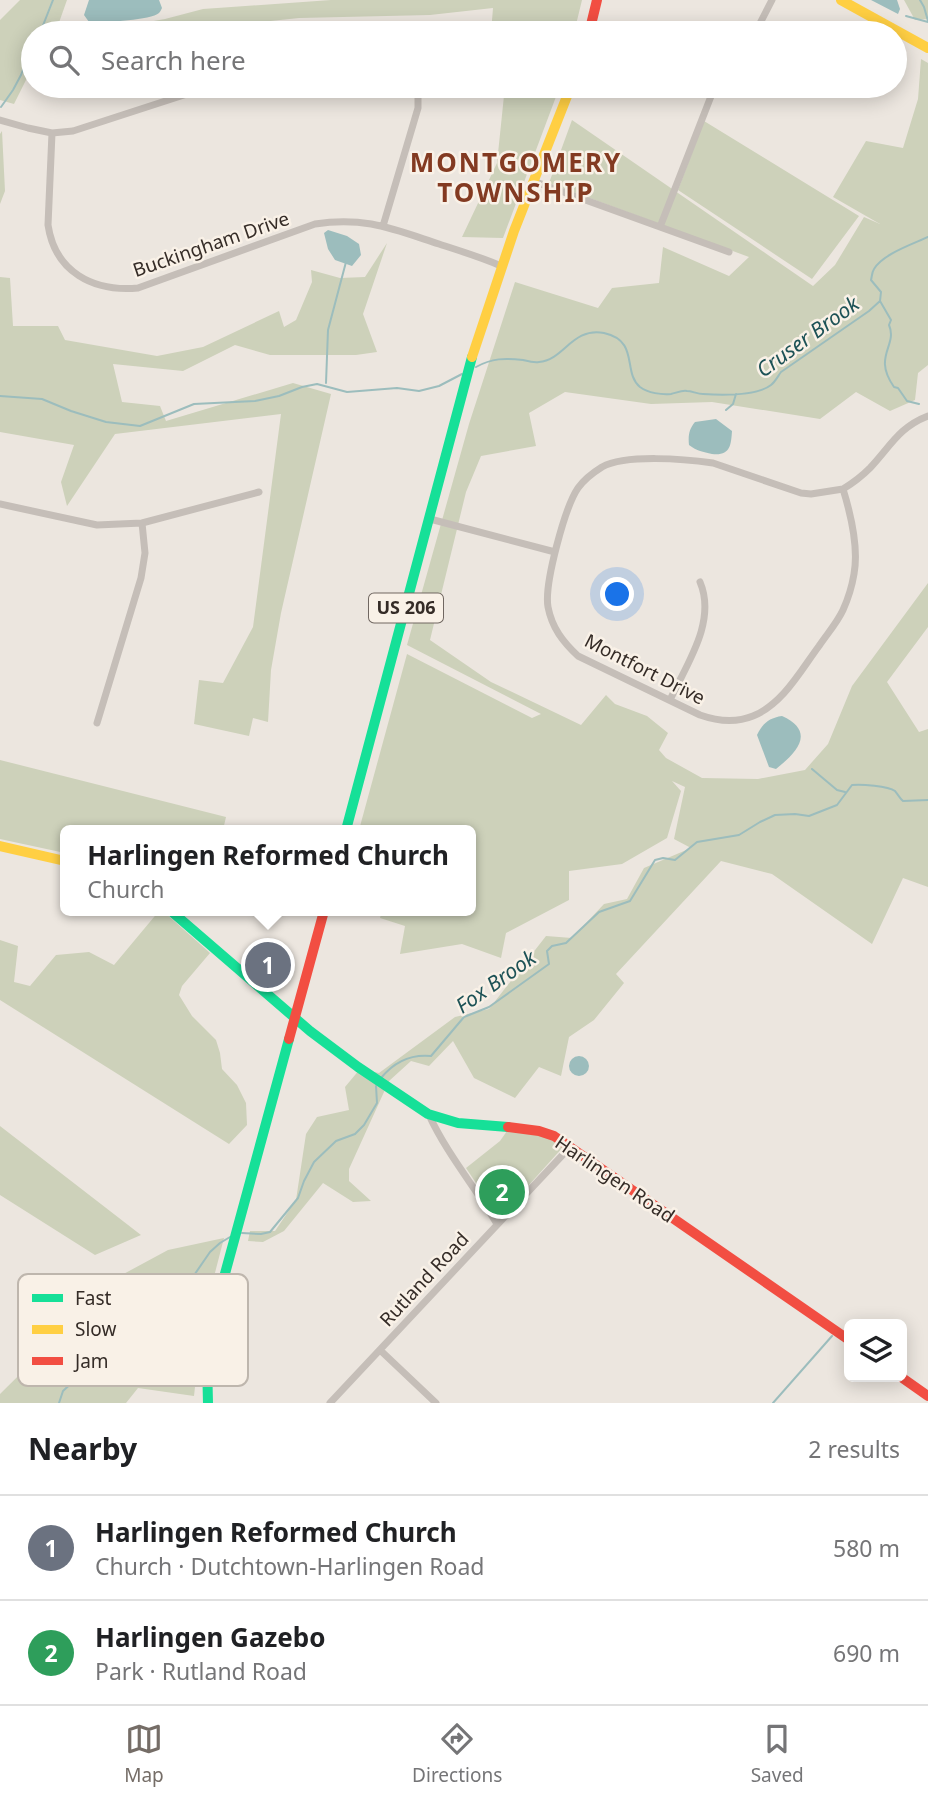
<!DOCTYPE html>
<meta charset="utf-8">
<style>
:root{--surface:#fff;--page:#f2f2f2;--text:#202124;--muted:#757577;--line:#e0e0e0;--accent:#756d67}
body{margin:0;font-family:"Noto Sans",sans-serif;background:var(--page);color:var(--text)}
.controls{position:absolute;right:21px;bottom:21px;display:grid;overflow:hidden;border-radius:10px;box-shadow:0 4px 18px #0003}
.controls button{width:63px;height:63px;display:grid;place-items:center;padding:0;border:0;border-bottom:2px solid var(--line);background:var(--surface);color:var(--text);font:35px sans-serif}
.you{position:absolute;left:618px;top:595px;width:24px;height:24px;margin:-18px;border:5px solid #fff;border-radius:50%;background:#1a73e8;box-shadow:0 0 0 10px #1a73e833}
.badge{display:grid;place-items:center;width:46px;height:46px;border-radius:50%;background:var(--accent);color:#fff;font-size:23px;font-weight:700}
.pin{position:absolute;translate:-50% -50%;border:4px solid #fff;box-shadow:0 2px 7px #0006}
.popup{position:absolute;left:60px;top:825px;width:416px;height:91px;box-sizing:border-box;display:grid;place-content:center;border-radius:10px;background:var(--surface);filter:drop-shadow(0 2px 5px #0005);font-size:23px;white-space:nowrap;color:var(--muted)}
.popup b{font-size:26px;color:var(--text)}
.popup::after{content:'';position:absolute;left:50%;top:100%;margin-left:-14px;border:14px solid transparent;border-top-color:var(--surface)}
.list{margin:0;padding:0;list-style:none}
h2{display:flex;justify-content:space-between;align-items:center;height:91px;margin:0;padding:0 28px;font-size:30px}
h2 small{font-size:23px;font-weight:400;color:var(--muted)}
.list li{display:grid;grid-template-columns:46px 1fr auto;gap:21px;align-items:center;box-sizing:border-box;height:105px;padding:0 28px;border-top:2px solid var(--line)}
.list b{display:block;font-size:26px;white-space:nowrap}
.list p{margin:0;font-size:23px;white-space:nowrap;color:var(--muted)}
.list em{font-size:23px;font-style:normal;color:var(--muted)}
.icon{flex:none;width:38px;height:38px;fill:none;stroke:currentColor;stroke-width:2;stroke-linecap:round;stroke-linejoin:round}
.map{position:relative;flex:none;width:928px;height:1403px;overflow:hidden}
.search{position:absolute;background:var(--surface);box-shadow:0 4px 18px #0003;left:21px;right:21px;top:21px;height:77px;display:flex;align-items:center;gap:18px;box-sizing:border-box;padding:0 24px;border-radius:38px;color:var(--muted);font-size:26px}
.sheet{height:301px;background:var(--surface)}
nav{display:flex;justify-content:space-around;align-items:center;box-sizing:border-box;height:98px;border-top:2px solid var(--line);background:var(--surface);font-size:19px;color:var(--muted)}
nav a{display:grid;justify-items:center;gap:4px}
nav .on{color:var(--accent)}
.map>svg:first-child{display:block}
</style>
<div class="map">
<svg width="928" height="1403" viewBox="0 0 928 1403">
<rect width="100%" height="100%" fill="#ece6df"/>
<path fill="#cdd1ba" d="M 20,0 L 67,0 L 56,31 L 78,33 L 33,33 L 33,66 L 14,104 L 0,100 L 0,20 Z
M 331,0 L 582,0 L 574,33 L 491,33 L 493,8 L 430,15 L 299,18 L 241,24 L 198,33 L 85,33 L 165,19 L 203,9 Z
M 904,0 L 928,0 L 928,19 L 915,20 Z
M 921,59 L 928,63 L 928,365 L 918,373 L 915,400 L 890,411 L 856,392 L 820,419 L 712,402 L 651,404 L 565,392 L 529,413 L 536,446 L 481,456 L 466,492 L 430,640 L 491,682 L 581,725 L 606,695 L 615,704 L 647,716 L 668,733 L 659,750 L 666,758 L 702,778 L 758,779 L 805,770 L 828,744 L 852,686 L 928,583 L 928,627 L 887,682 L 919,732 L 928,729 L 928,887 L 903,878 L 872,944 L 772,874 L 721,861 L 616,974 L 624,983 L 594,1020 L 569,1037 L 561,1076 L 539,1067 L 515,1098 L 474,1078 L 453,1041 L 429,1066 L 411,1061 L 389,1081 L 349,1169 L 349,1181 L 371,1201 L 353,1202 L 323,1183 L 284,1231 L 263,1242 L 248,1241 L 250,1231 L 275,1231 L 296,1200 L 306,1134 L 317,1117 L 349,1110 L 345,1087 L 360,1069 L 379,1073 L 455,1017 L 489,1009 L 546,936 L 572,938 L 604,904 L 627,899 L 644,868 L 691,848 L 674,839 L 685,787 L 672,781 L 681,791 L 667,838 L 622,864 L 569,871 L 569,900 L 506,933 L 501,958 L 462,944 L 400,954 L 405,926 L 380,918 L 382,911 L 471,911 L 471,830 L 359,830 L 407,654 L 532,718 L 541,714 L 407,645 L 469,424 L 515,282 L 598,308 L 612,288 L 659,283 L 663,247 L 729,276 L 749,257 L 549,183 L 572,120 L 813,286 L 835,265 L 864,217 L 880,224 L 833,197 L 866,141 L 903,148 L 918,99 Z
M 505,86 L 560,86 L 503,238 L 462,237 L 497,163 Z
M 704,121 L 859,216 L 812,279 L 678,190 Z
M 2,131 L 5,191 L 0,204 L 0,134 Z
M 387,243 L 363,314 L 377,352 L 356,355 L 270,355 L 235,345 L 183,371 L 113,364 L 122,402 L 160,406 L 166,421 L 293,383 L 331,394 L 281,613 L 271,670 L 268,722 L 253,718 L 249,736 L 194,724 L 199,680 L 223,683 L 253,627 L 281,414 L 115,434 L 67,506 L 61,482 L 74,445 L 0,432 L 0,277 L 10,278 L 13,326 L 58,326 L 65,340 L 157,356 L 203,347 L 279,311 L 284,327 L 296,320 L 312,282 L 311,270 L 340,278 L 365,277 Z
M 0,760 L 226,817 L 223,830 L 65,830 L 65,853 L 0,839 Z
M 159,911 L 163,911 L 210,953 L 182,986 L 179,995 L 192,1016 L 216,1040 L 220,1053 L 222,1069 L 237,1085 L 246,1103 L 247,1125 L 229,1144 L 0,1000 L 0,940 L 18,946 L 14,982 L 30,986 L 56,955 L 89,952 L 114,965 Z
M 0,1126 L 141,1235 L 95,1255 L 0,1195 Z
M 507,1131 C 533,1134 541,1134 564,1146 L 501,1216 L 498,1216 L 466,1168 L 500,1141 Z
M 224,1238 L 202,1323 L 194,1396 L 138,1388 L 126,1403 L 0,1403 L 0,1394 L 118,1277 L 168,1250 Z"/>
<path fill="#9cbdbd" d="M 89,0 L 159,0 L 162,8 C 161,10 160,12 159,13 C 151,20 106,22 94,23 L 89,22 L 84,15 Z
M 871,0 L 897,0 L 900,9 L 898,14 Z
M 328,230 L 347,236 L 359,244 L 361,255 L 352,266 L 335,260 L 328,249 L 324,233 Z
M 716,419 L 732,431 C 731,446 730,456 712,454 C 703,452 697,451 689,445 C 688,436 689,429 695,422 Z
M 782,716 C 817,732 796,753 776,769 L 769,767 L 757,735 C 763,723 769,718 782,716 Z
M569 1066a10 10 0 1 1 20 0a10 10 0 1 1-20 0Z"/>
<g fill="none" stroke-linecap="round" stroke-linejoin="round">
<path stroke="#9cbdbd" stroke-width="2" d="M 920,0 L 924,7 L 928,21
M 906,16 L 928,22
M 40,33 L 53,0
M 64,33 L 79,24
M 1,107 L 13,90 L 21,75 L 33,44
M 880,301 L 891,320 L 889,325 C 898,346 872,356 894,387 L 898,388 L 907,401 L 919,404
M 476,367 C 492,358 505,358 523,360 C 527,361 534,363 539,362 C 564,360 572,327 604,333 C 640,341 622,372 640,387 C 648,393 662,395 671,394 C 676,393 682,390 687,391 C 692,391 697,394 703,394 C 720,395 757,396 771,385 C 775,382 778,376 781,372 L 869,311 L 880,301 L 881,292 L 871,280 C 872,276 872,272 874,269 C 883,254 913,244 928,237
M 326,383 L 328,330 L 346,262
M 0,396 L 42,399 L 71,411 L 106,422 L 140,426 L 194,404 L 255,401 L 279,396 L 302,387 L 317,384 L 347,392 L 397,388 L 419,391 L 439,386 L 462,374
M 726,410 L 733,404 L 736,394
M 812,769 L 837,790 L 845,792
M 381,1078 C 394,1062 410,1054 431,1056 L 464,1017 L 489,1007 L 549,964 L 547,951 L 552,946 L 566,943 L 599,912 L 630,901 L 655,860 L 663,858 L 675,860 L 697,842 L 739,835 L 760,822 L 775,815 L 795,814 L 809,816 L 837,805 L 852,785 C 861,784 888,786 895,791 C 896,792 901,800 903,801 L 928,800
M 242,1233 L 261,1234 L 270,1232 L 298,1198 L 304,1181 L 314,1162 L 336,1141 L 355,1134 L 364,1125 L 377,1103 L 376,1086
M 59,1403 L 63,1391 L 76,1379 L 122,1363 L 137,1345 L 148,1326 L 177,1300 L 210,1252 L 220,1243 L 230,1237
M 773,1403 L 832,1336"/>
<path stroke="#c5beb8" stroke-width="7" d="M 755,33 L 772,0
M 293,86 L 313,86
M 0,120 L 28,128 L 52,133 L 73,131 L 190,93 L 238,86
M 52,133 L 48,225 C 55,272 93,292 138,288 L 315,224 C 364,216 393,229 439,244 C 460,251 481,257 501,266
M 533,181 L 729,252
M 383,226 L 418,108 L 418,94 L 413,86
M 660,227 L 715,86
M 843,489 L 811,494 L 801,493 L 713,463 C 685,459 626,454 602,467 C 594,472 583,481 578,488 C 565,507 544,584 548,607 C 552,628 563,642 578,656 L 700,715 C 717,721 736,723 753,716 C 783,704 801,670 819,646 C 827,634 837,623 843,610 C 848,599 852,586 854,574 C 859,547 851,515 843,489 C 853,483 862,476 870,468 C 890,447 899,427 928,416
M 0,504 L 97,525 L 142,523 L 259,492
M 430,519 L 555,552
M 670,700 C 686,665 717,622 700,582
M 97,723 L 141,578 L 145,553 L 142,523
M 429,1115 C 447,1154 475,1187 497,1224
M 380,1350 L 436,1403
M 330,1403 L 571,1146"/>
<path stroke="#16e098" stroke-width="10" d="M 346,830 L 472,357
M 171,911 L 310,1031 L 358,1067 L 428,1114 L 458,1123 L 508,1127
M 208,1403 L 207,1361 L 217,1303 L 289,1039"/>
<path stroke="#ffcf43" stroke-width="10" d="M 841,0 L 928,48
M 472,357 L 514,231 L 571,86
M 0,846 L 65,861"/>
<path stroke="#f24e42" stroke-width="10" d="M 589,33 L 597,0
M 289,1039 L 324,911
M 508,1127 L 539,1131 L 554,1136 L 849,1340
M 901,1377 L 928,1396"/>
</g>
<g text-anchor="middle" stroke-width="5" stroke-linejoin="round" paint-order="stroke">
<rect fill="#f9f1e7" stroke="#706761" stroke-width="2" x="369" y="593.5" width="74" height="29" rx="5"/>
<g font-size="18" font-weight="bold" fill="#352c27">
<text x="406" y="614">US 206</text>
</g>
<g font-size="19" fill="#352c27" stroke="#f9f1e7">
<text transform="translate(211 244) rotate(-19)" y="7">Buckingham Drive</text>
<text transform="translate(645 669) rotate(27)" y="7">Montfort Drive</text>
<text transform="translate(615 1179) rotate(34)" y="7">Harlingen Road</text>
<text transform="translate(424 1279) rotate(-47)" y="7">Rutland Road</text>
</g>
<g font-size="21" font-style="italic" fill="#1d5256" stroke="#f9f1e7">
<text transform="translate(808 337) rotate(-36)" y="7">Cruser Brook</text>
<text transform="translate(496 982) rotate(-35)" y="7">Fox Brook</text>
</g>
<g font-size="26" font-weight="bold" letter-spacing="2" fill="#833a21" stroke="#f9f1e7">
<text x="516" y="172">MONTGOMERY<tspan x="516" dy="30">TOWNSHIP</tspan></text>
</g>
</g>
<rect x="18" y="1274" width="230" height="112" rx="10" fill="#f9f1e7" stroke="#beb6ad" stroke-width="2"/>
<rect x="32" y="1294" width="31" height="8" fill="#16e098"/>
<rect x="32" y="1325" width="31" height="9" fill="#ffcf43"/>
<rect x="32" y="1357" width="31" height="8" fill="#f24e42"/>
<g font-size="19" fill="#352c27">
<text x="75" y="1305">Fast</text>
<text x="75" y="1336">Slow</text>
<text x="75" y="1368">Jam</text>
</g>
</svg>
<div class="controls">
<button><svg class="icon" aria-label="layers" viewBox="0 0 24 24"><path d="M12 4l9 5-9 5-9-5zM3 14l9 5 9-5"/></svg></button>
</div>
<div class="you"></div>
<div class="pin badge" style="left:268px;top:965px;background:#6b7280">1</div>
<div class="popup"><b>Harlingen Reformed Church</b>Church</div>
<div class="pin badge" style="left:502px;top:1192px;background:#2e9e5b">2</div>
<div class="search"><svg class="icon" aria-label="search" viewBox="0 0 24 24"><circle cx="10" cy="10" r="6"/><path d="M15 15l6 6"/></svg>Search here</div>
</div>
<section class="sheet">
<h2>Nearby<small>2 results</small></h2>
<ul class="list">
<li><span class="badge" style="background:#6b7280">1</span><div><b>Harlingen Reformed Church</b><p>Church · Dutchtown-Harlingen Road</p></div><em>580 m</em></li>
<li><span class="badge" style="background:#2e9e5b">2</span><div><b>Harlingen Gazebo</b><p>Park · Rutland Road</p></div><em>690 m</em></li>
</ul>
</section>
<nav>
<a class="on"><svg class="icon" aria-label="map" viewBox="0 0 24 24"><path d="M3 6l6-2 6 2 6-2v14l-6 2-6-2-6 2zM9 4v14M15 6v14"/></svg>Map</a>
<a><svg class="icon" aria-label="directions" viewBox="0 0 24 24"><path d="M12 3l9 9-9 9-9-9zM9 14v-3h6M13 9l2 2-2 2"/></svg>Directions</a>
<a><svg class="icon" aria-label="saved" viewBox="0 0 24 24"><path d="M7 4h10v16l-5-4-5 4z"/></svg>Saved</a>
</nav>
